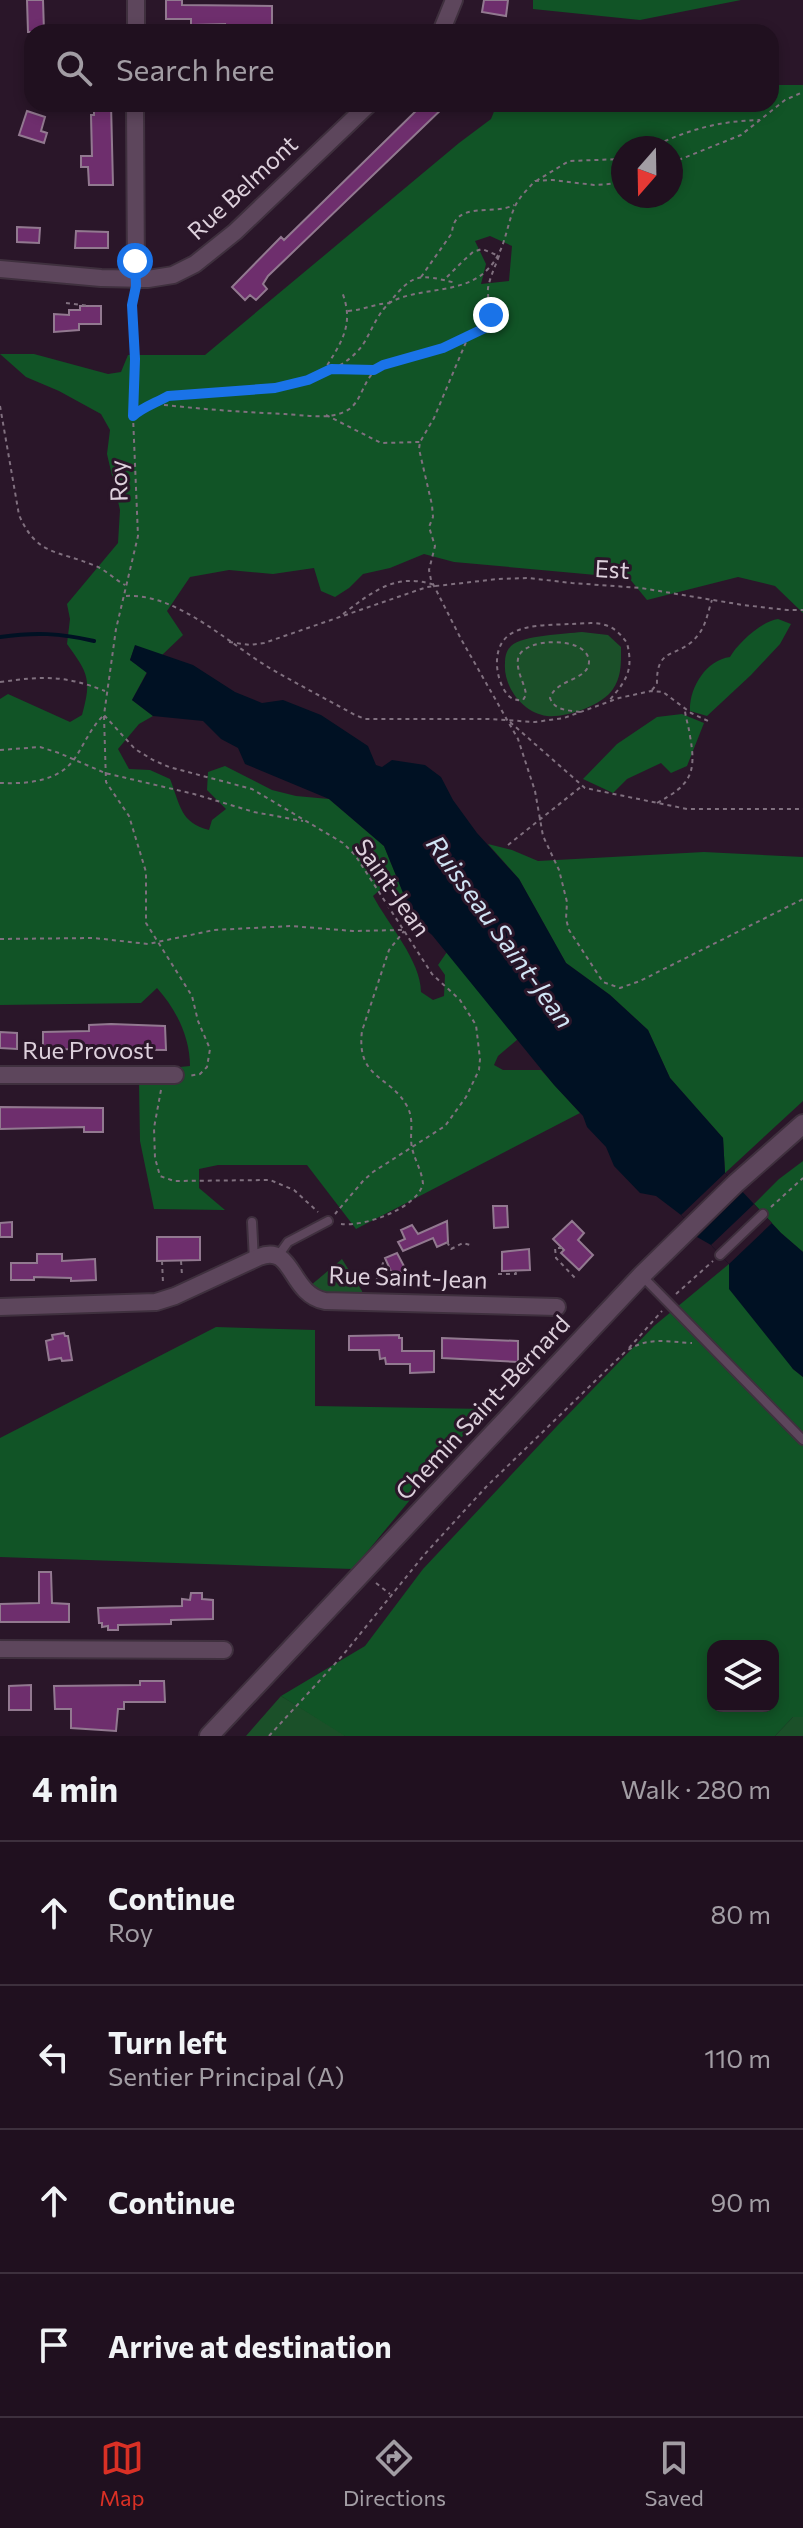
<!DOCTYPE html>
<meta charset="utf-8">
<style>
:root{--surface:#20101f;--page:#281928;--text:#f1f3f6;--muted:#a29da4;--line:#3d303d;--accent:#d93025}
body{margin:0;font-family:Commissioner,sans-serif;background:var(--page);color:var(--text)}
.controls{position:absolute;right:24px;bottom:24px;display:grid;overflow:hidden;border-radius:16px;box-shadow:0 4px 12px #0003}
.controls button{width:72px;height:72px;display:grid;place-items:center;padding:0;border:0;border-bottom:2px solid var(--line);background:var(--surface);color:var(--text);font:40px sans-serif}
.compass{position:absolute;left:611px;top:136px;width:72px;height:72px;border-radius:50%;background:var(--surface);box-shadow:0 4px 12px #0003;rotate:200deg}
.stop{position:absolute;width:24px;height:24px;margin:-18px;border:6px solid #1a73e8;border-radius:50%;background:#fff}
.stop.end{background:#1a73e8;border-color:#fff;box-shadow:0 2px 8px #0008}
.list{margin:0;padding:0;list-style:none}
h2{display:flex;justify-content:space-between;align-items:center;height:104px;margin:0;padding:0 32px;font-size:34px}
h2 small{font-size:26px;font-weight:400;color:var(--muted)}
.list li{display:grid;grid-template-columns:52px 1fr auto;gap:24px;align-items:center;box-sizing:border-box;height:144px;padding:0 32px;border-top:2px solid var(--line)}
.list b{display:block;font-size:30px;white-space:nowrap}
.list p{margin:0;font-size:26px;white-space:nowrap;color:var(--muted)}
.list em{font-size:26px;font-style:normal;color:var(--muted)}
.icon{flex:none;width:44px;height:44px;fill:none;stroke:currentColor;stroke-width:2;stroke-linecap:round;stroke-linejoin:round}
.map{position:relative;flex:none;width:803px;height:1736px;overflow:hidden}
.search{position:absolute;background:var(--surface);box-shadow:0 4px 12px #0003;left:24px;right:24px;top:24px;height:88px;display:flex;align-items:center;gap:20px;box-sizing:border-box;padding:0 28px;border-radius:24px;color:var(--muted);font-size:30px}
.sheet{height:680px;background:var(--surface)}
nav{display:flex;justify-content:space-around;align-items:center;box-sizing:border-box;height:112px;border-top:2px solid var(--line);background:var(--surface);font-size:22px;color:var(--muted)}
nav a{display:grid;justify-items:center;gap:4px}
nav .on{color:var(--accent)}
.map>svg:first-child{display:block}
</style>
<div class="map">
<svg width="803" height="1736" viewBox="0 0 803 1736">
<rect width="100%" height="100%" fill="#2a1629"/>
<path fill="#1b5029" d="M 582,632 L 608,635 L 621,647 C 621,661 622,676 613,689 C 603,705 566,718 547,716 C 523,713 503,687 505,663 C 505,657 506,651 511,646 C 523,635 565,634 582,632 Z
M 342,1259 L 362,1291 L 363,1297 L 327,1295 L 310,1286 Z
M 281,1696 L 344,1734 L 345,1736 L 246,1736 Z
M 793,1717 L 803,1717 L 803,1736 L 775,1736 Z"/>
<path fill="#115426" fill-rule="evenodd" d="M 533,0 L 741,0 L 640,20 L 533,9 Z
M 771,85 L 803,85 L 803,613 L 775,586 L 738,577 L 647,600 L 629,578 L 454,562 L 424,554 L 390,568 L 363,574 L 349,588 L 335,597 L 321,591 L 314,568 L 273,574 L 229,570 L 190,577 L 167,611 L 183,635 L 161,656 L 135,646 L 130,660 L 147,672 L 132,700 L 153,716 L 139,724 L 118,749 L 129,769 L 150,770 L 170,779 C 180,804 180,823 209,830 L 212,820 L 226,809 L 207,790 L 208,772 L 225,766 L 272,790 L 296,796 L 329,799 L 384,846 L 406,900 L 400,899 L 384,886 L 373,896 C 388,924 421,961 421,992 L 433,1000 L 444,996 L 445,975 L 438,965 L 447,952 L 518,1039 L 498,1056 L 494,1065 L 503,1070 L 541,1070 L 580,1113 L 356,1229 L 307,1165 L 218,1165 L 199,1169 L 199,1188 L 225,1210 L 154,1209 L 140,1141 L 139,1082 L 180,1082 L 180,1067 L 190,1066 C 190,1037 176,1009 157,988 L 141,1003 L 0,1005 L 0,699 L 8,694 L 70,722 L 82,715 C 92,679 88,673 67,644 L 70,619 L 67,604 L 118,543 L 120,510 L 107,454 L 110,430 L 101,414 L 59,391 L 26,377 L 0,354 L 34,354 L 108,374 L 121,372 L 128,355 L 205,355 L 459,143 L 491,119 L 497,104 L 771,104 ZM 623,148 L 671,148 L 671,196 L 623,196 ZM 490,236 L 512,246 L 509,281 L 481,284 L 486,264 L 475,241 Z
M 778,619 L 791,624 L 780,644 L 751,675 L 707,716 L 690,711 C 689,688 706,660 730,657 C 738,643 762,621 778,619 Z
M 682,714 L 704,723 L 687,766 L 671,773 L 661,763 L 627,779 L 613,793 L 583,779 L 617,744 L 657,717 Z
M 488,844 L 512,850 L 538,861 L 704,852 L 803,857 L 803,1101 L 725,1173 L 723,1138 L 670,1078 L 648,1030 L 610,995 L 566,963 L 519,879 Z
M 803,1161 L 803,1252 L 781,1233 L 754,1204 L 779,1179 Z
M 729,1264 L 793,1369 L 803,1377 L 803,1717 L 793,1717 L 775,1736 L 345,1736 L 281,1696 L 365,1646 L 423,1569 L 558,1425 L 654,1326 ZM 713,1646 L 773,1646 L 773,1706 L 713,1706 Z
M 216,1327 L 315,1330 L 315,1406 L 485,1409 L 353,1569 L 0,1557 L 0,1438 Z"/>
<path fill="#001123" d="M 135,645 L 193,665 L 235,692 L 262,703 L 283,700 L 321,715 L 368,746 L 376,765 L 382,767 L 392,760 L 425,765 L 441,777 L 453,800 L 477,833 L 519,879 L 566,963 L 610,995 L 648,1030 L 670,1078 L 723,1138 L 725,1173 L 781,1233 L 803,1252 L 803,1377 L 793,1369 L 729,1289 L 729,1264 L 711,1245 L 697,1237 L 700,1234 L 681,1215 L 656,1196 L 640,1193 L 614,1166 L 606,1147 L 587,1127 L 583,1116 L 554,1085 L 432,935 L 424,928 L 406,900 L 384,846 L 329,799 L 245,764 L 238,748 L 221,739 L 203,721 L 153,716 L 132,700 L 147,673 L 130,660 Z"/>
<path fill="#2a1629" d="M 725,1173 L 743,1192 L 700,1234 L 681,1215 Z
M 754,1204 L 772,1223 L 729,1264 L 711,1245 Z"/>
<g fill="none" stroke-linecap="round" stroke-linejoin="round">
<path stroke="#001123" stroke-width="4" d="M 0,637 C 35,632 60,633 94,641"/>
</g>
<path fill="#6e2e6d" stroke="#927990" stroke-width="2" d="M 27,0 L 43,0 L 44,32 L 28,32 Z
M 166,0 L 182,0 L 182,5 L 272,6 L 272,25 L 225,27 L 225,24 L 191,25 L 191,19 L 166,19 Z
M 484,0 L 508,0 L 506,16 L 482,12 Z
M 94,104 L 111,104 L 113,185 L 89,185 L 88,167 L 81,167 L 81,156 L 92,156 L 91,115 L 94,115 Z
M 423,104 L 447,104 L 268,276 L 263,284 L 267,289 L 256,300 L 250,295 L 245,300 L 232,287 L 281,237 L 284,240 Z
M 27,111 L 45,117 L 41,131 L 47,133 L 44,143 L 19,135 Z
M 17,227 L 40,228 L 39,243 L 17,242 Z
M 76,231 L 108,232 L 108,248 L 75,248 Z
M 80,306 L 101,306 L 101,324 L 79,324 L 79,330 L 54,332 L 54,314 L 69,315 L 69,310 L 80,310 Z
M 111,1024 L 165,1026 L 166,1050 L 43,1049 L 43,1032 L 89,1031 L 89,1025 Z
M 0,1032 L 17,1033 L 17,1049 L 0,1048 Z
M 0,1107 L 103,1108 L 103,1132 L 84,1132 L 84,1127 L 0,1129 Z
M 493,1206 L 507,1206 L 508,1227 L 494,1228 Z
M 447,1221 L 448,1242 L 437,1247 L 433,1238 L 403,1251 L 398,1242 L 405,1239 L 401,1230 L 412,1225 L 418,1234 Z
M 572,1221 L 584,1233 L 578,1240 L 593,1255 L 579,1270 L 561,1253 L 564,1250 L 553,1239 Z
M 12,1222 L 12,1237 L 0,1237 L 0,1223 Z
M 157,1237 L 200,1237 L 200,1260 L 157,1261 Z
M 529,1249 L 530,1270 L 502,1271 L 502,1252 Z
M 397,1253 L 406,1270 L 393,1276 L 385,1258 Z
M 37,1254 L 62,1254 L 62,1261 L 95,1259 L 96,1280 L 71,1281 L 71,1278 L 34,1277 L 34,1280 L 11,1280 L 11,1263 L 37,1263 Z
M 64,1333 L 65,1336 L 68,1336 L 72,1360 L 62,1361 L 61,1358 L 49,1360 L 46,1341 L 53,1339 L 52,1335 Z
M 399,1335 L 399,1338 L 402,1338 L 402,1351 L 434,1351 L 434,1372 L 410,1373 L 410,1364 L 386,1364 L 385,1358 L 380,1359 L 379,1350 L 349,1350 L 349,1336 Z
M 442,1338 L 518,1341 L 518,1362 L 442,1358 Z
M 39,1572 L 51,1572 L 52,1603 L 69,1604 L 69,1622 L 0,1622 L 0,1604 L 39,1603 Z
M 191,1593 L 202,1593 L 202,1599 L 213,1600 L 213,1619 L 171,1620 L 171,1624 L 118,1625 L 118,1630 L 108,1630 L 108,1626 L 102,1627 L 102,1623 L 99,1623 L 98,1608 L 182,1606 L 182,1599 L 190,1600 Z
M 140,1681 L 164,1681 L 165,1702 L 124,1702 L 124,1709 L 118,1709 L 116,1731 L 71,1728 L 71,1709 L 55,1709 L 54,1686 L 140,1685 Z
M 31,1685 L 31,1710 L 9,1710 L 9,1686 Z"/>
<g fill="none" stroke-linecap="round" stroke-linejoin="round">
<g stroke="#3f303e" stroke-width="12">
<path id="service" d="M 252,1222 L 254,1260
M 720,1255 L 763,1214
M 278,1256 L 288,1242 L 328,1221
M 642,1276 L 803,1440"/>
</g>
<g stroke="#3f303e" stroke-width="20">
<path id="minor" d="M 136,32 L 136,0
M 441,32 L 454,0
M 135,104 L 136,279
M 0,269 L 101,278 L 148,279 L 173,275 L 195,264 L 235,232 L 369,104
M 0,1075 L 175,1075
M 0,1307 L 156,1302 L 175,1296 L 259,1257 C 294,1243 289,1294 325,1301 L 557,1307
M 0,1649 L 224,1650"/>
</g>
<g stroke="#3f303e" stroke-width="22">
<path id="tertiary" d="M 209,1736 L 642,1275 L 735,1184 L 803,1124"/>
</g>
<path stroke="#80707f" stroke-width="2" stroke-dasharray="4 4" stroke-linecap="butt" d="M 650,148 C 687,130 718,121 760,120
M 671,163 L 741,135 L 785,100 L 803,92
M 536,181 L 569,161 L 623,159
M 421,277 L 452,233 C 454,200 493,216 514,205
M 133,295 L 135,359 L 133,416 L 138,536 L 116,629 L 104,715 L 135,749 L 153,760 L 169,767 L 252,789 L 343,843 L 355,855 L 432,974 L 460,1000 L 476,1025 L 480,1059 L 479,1070 L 466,1097 L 445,1126 L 373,1172 L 363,1181 L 335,1214
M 66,303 L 90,306
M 348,311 C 363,310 374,304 389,303 C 414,272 419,274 456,283
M 469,335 L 434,418 L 420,442 L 419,449 L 432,505 L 433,517 L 429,527 L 435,546 L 429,570 L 431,580 L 461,639 L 518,739 L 535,791 L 543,836 L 559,870 L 567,902 L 566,919 L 569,930 L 603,982 L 620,988 L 640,981 L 803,899
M 335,369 L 372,370
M 323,372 C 341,343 355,325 342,292
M 156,404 C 199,409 241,412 285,414 C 303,415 329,420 346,411 C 364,402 361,377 383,365 L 443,348 L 487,327 C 494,314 487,302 488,288 C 490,277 495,267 499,256 L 482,249 L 473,252 L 463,261 L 444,280
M 0,406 L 19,515 C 37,556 57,550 93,565 C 105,569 114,579 125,585
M 133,415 C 144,406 156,403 168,396 L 275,388 C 305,382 343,371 362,346 C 371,333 379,308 393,301 C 422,287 462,294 486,271 C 504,254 505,233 513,211 C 517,199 527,190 535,181 L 553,180 L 594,185 L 623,183
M 326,415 L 381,443 L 420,442
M 126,596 C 176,593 227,642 268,667 C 297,684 326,699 355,715 L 365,719 L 488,719 L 535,722 L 564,718 L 619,698 L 651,691 L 663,692 L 691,713 L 708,721
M 343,614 C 372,592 396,572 434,585
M 229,642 L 250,645 L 264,643 L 427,587 L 498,579 L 528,578 L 572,583 L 641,588 L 743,605 L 787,610 L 803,610
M 0,682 C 43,676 64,675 105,691
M 652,690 L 657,684 C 656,644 679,660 698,635 C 706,626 708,611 712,600
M 580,712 C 568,710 555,711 550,698 C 557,678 588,681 589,662 C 589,635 521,637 518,659 C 516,672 525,683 526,695 L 523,700 C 513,701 508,697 503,688 C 494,670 493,642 514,632 C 530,624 553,625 570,624 C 582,624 596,621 608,626 C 616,629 622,636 627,643 C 634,671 626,681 608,702
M 104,716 L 106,782 L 129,816 L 146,872 L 146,923 L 192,996 L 198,1021 L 210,1049 L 207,1067 L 200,1074 L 189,1076
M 510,722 L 585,788 L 687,809 L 803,809
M 0,750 L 40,747 L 59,753 L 105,773 L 194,794 L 254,812 L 303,821
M 0,783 C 26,784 59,782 75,758 C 85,743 90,729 103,716
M 657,803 C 690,785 697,774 690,736 C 689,727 686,720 685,711
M 508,845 L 582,786
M 0,939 L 94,938 L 148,944 L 214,930 L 291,926 L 353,931 L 404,930
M 161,1090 L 154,1128 L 155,1158 L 160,1176 L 174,1181 L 270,1180 L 294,1190 L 318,1212
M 771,1207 L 803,1178
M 341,1224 C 364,1227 416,1209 423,1184 C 422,1171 415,1161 412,1148 C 409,1133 415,1121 407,1106 C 390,1075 356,1079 362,1031 L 389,950 L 404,931
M 447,1242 L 451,1249 L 463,1243 L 470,1245
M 562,1248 L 555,1248 L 556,1258 L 576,1279
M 162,1261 L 163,1283
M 181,1261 L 182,1275
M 498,1274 L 516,1274 L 515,1270
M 376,1281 L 385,1258
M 676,1294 L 713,1261
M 629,1348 L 662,1311
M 376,1583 L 390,1594
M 269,1736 L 343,1655 L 424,1555 L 486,1487 L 625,1352 C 647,1336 667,1342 692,1343"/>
<use href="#service" stroke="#5d465c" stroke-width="8"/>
<use href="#minor" stroke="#5d465c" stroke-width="16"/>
<use href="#tertiary" stroke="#5d465c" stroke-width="18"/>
</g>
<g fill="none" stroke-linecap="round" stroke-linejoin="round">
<path stroke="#1a73e8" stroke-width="10" d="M 135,261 L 136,286 L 132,305 L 135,359 L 133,416 C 143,407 156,403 168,396 L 275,388 L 308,380 L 331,369 L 374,370 L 383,365 L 443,348 L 487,327 L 491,315"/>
</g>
<g text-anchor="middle" stroke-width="6" stroke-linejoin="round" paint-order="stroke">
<g font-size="24" fill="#ddd0dc" stroke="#2a1629">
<text transform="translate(243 188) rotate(-43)" y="8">Rue Belmont</text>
<text transform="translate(119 481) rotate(-92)" y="8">Roy</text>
<text transform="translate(612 570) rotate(3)" y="8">Est</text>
<text transform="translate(392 888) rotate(55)" y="8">Saint-Jean</text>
<text x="88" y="1059">Rue Provost</text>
<text transform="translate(408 1278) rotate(2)" y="8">Rue Saint-Jean</text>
<text transform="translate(483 1408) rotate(-47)" y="8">Chemin Saint-Bernard</text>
</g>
<g font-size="26" font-style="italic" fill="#d0e4f4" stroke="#2a1629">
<text transform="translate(500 932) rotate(54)" y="9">Ruisseau Saint-Jean</text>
</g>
</g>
</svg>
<div class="controls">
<button><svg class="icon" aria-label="layers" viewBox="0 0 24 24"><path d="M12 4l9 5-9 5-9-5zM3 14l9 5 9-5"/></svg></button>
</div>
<svg class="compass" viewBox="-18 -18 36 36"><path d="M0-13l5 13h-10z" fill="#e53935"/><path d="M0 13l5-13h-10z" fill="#a29da4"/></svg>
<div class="stop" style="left:135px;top:261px"></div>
<div class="stop end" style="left:491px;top:315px"></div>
<div class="search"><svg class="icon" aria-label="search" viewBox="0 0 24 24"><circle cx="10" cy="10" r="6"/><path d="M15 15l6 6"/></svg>Search here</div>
</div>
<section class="sheet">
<h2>4 min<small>Walk · 280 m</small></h2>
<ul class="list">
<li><svg class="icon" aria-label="ahead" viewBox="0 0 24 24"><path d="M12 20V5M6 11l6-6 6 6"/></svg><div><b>Continue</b><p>Roy</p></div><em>80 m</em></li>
<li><svg class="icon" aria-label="left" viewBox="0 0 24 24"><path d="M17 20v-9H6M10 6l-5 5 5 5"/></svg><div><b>Turn left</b><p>Sentier Principal (A)</p></div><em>110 m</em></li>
<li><svg class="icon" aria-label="ahead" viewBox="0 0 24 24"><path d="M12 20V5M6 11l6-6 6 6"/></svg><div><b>Continue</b></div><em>90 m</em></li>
<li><svg class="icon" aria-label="arrive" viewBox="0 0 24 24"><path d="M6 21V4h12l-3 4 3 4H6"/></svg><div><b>Arrive at destination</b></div></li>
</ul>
</section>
<nav>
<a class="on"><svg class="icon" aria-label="map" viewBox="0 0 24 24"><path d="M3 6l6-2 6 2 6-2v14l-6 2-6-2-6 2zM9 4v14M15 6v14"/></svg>Map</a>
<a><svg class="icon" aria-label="directions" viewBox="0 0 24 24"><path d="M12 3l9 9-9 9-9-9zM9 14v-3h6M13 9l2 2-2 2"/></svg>Directions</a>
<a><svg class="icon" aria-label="saved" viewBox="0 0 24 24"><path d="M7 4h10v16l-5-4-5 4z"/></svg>Saved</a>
</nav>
